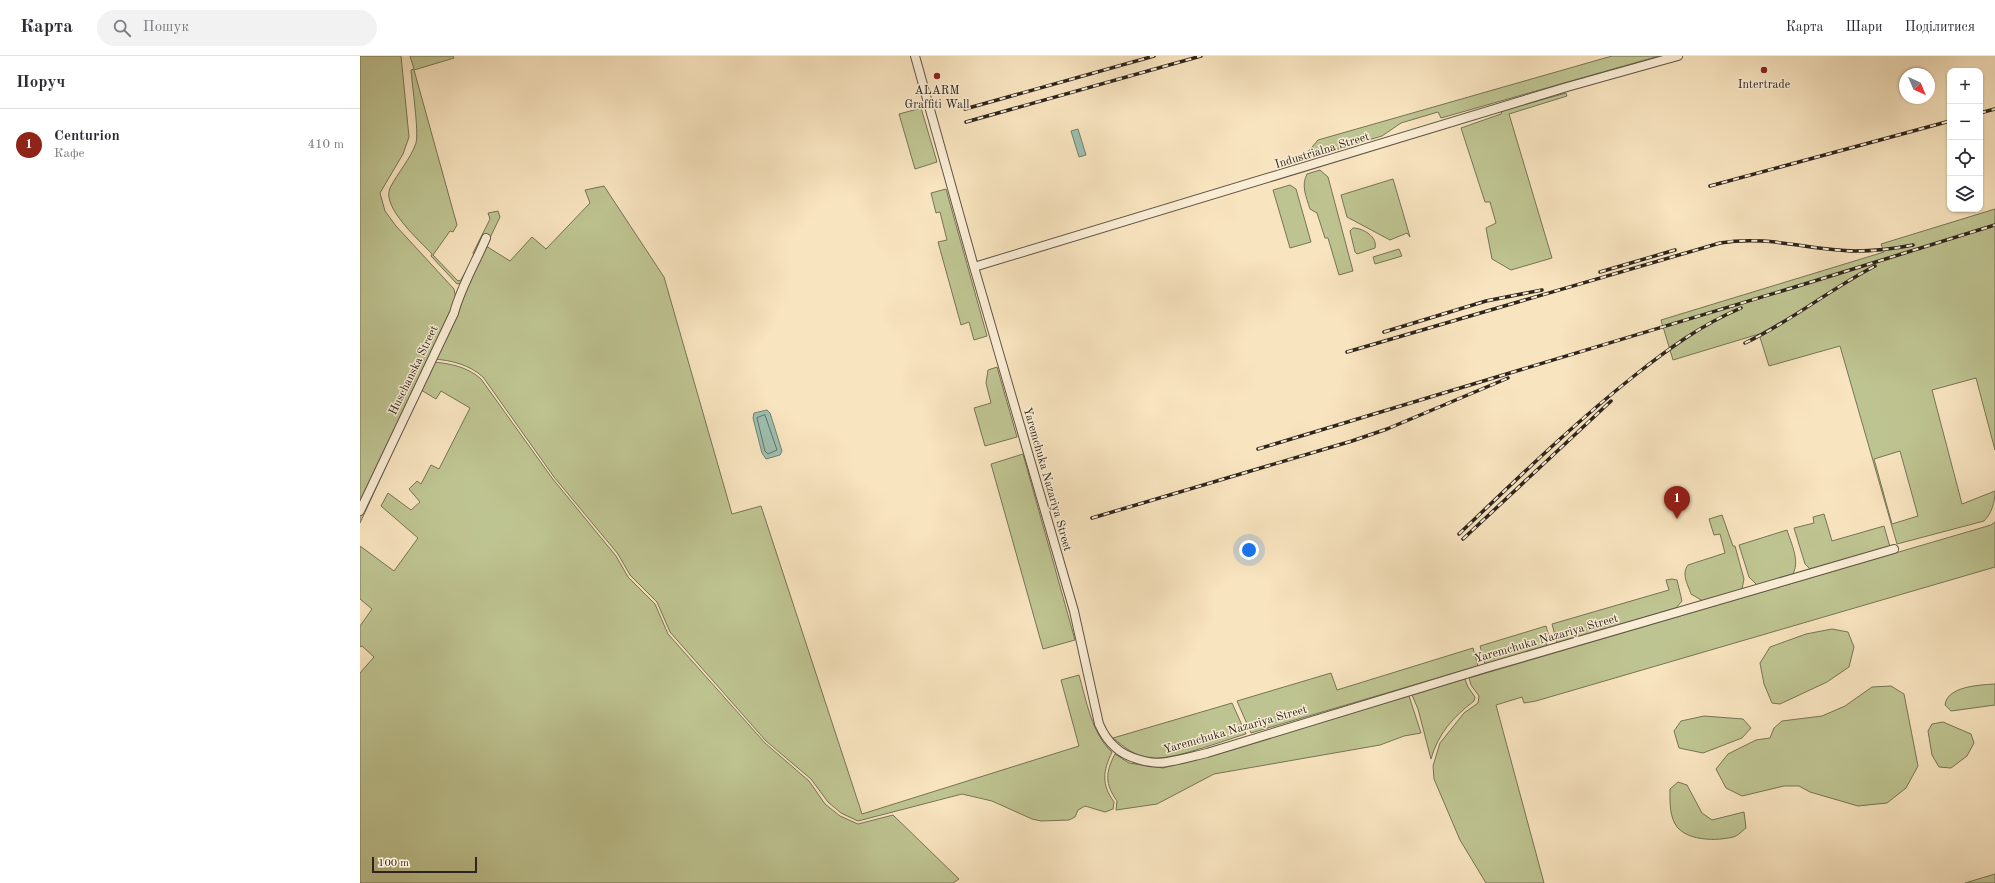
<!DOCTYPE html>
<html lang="uk">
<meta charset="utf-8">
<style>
:root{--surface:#fff;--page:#f2f2f3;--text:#2b2b33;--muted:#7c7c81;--line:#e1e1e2;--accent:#8f2418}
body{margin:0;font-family:"Old Standard TT",serif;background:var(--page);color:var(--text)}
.controls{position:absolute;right:12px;top:12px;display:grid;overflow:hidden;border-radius:8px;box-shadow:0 1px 3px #0004}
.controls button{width:36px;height:36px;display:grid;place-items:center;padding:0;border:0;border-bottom:1px solid var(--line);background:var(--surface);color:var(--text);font:20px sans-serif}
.compass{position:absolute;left:1539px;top:12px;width:36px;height:36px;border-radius:50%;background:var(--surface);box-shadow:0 1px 3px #0004;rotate:136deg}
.scale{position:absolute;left:12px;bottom:10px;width:105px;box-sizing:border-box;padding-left:4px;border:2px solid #2d241c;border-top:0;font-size:11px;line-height:14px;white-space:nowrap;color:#2d241c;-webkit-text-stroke:3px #faedd5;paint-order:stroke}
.you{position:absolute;left:889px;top:494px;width:14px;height:14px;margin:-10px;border:3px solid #fff;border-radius:50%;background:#1a73e8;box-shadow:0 0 0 6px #1a73e833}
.badge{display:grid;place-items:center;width:26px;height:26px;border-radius:50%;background:var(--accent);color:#fff;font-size:13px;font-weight:700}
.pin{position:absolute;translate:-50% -33px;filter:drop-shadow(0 1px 2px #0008)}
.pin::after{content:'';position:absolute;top:21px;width:14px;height:12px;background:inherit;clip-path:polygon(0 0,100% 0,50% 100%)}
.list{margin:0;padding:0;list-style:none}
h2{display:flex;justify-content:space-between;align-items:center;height:52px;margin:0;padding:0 16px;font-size:17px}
h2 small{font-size:13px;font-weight:400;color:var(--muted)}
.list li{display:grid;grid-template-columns:26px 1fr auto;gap:12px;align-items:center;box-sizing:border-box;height:72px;padding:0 16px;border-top:1px solid var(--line)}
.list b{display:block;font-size:15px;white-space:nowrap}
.list p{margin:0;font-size:13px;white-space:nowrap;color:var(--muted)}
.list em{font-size:13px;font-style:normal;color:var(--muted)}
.icon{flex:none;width:22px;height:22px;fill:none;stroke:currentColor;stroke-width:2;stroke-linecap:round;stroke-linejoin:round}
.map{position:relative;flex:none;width:1635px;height:827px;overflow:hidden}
header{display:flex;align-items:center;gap:24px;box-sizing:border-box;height:56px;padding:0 20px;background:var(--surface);border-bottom:1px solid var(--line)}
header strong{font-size:19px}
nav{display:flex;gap:22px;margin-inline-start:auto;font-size:14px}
.search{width:280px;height:36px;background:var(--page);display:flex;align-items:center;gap:10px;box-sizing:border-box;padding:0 14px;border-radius:22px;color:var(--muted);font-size:15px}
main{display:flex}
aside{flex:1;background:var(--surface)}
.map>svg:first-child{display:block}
</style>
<header>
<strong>Карта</strong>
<div class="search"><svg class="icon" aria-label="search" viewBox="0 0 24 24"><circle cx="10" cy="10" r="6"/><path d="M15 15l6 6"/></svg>Пошук</div>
<nav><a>Карта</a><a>Шари</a><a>Поділитися</a></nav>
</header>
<main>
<aside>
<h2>Поруч<small></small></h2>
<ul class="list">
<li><span class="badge">1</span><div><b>Centurion</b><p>Кафе</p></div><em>410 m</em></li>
</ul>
</aside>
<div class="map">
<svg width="1635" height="827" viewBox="0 0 1635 827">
<rect width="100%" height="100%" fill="#f8e4bf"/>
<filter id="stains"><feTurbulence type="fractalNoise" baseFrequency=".005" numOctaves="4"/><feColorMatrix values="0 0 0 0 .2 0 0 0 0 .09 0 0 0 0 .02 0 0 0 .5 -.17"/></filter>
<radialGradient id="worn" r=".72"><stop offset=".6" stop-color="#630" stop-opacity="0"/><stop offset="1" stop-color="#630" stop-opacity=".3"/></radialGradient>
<path fill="#bec491" stroke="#767456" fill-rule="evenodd" d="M 0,0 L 41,0 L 49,81 L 43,98 L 20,137 L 25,155 L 36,170 L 94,233 L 96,243 L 92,257 L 0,450 Z
M 50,0 L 93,0 L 94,2 L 54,14 L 97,169 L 93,176 L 90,175 L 73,199 L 98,225 L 101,224 L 114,200 L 113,197 L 130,163 L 128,157 L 138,155 L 140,161 L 126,190 L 150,205 L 172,181 L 186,193 L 230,147 L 225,134 L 244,130 L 304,221 L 372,458 L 401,450 L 502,758 L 719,690 L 701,624 L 719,619 C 726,643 732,679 752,696 C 743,715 741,728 754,746 L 753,753 L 745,756 L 725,750 L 718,754 L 715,761 L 709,764 L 681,765 L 672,763 L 632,745 L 602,738 L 498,765 L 481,757 L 468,746 L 451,723 L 406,685 L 310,576 L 297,546 L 270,519 L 258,498 L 194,421 L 123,321 C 110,309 91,304 73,303 L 104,226 L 97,228 L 71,200 L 72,198 C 60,185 21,151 30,132 C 38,116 50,104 56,87 C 59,75 52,29 51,14 L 54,13 Z
M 1252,0 L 1299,0 L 1081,62 L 1078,56 L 1041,67 L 1022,80 L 941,104 L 958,84 Z
M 1206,37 L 1207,40 L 1149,58 L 1192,202 L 1151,214 L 1132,203 L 1126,172 L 1136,167 L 1130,146 L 1125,146 L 1101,72 L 1141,58 L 1142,55 Z
M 561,52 L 577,106 L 555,113 L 539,58 Z
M 960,114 L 968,121 L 993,215 L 979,219 L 968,182 L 965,182 L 957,157 L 950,153 C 946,140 941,130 947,118 Z
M 1033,123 L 1050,181 L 1047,177 L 1030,184 L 987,161 L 981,139 Z
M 930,129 L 936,133 L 951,186 L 930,192 L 913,134 Z
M 586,133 L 627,280 L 614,284 L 609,266 L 601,269 L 578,186 L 587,184 L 580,156 L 576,157 L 571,137 Z
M 1635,153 L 1635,394 L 1616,322 L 1572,334 L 1602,448 L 1635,435 C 1635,446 1632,457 1624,465 L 1537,488 L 1480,290 L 1409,310 L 1399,278 L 1313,304 L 1301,264 L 1524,196 L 1521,188 ZM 1540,395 L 1558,460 L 1532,468 L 1514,403 Z
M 993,172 C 1003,172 1018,181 1015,192 L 997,198 L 995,196 L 990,175 Z
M 1039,193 L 1042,200 L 1015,208 L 1013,201 Z
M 72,306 C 89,307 108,311 121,323 L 192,422 L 256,500 L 268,521 L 295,548 L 308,578 L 405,687 L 449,725 L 465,748 L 480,760 L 498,768 L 533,759 L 599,823 L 593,827 L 0,827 L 0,617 L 14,601 L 2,590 L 0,591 L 0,570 L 12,553 L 0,543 L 0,490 L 34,515 L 58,482 L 21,450 L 28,437 L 51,454 L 60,446 L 49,433 L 57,425 L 61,428 L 71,409 L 79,413 L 110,352 L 81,335 L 76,343 L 61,334 L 0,467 L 0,459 Z
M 637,311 L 657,381 L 625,390 L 614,352 L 631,347 L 626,327 L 628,314 Z
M 663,398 L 715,584 L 683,593 L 631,408 Z
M 1464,458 L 1472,485 L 1524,470 L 1530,491 L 1451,514 L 1445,508 L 1434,472 L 1454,467 L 1453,461 Z
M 1362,459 L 1373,490 L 1375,490 L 1384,523 L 1382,533 L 1343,545 L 1331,538 C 1328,529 1321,518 1328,509 L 1365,497 L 1360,478 L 1354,479 L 1349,463 Z
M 1635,466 L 1635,511 L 1176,645 L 1164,647 L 1162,641 L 1136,649 L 1184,827 L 1126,827 L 1100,784 L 1074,723 L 1073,710 L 1080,687 L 1104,657 L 1118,647 L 1119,640 L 1111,629 L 1109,622 L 1631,469 Z
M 1427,474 C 1431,487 1441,507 1432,519 L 1397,529 L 1389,521 L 1379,489 Z
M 1312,523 L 1317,524 L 1322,545 L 1316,552 L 1197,587 L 1192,568 L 1309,534 L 1306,524 Z
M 1186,570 L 1189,580 L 1186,590 L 1125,608 L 1120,590 Z
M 1472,573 L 1488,576 L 1494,591 L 1489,611 L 1467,626 L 1420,648 L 1412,647 L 1404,628 L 1400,607 L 1410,591 L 1446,578 Z
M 1113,592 L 1118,610 L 891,677 L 877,645 L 971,617 L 977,634 Z
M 1105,623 L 1108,631 L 1115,641 L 1114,645 C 1093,661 1078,678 1071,703 L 1058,653 L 1052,639 Z
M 1635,628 L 1635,649 L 1591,655 L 1585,649 C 1587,630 1620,629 1635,628 Z
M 1531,630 L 1544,638 L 1558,710 L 1546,732 L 1527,747 L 1498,750 L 1450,736 L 1439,730 L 1424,730 L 1382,740 L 1366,732 L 1356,713 L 1368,698 L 1396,684 L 1410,682 L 1414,672 L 1422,665 L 1462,660 L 1485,650 L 1512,631 Z
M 1049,640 L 1061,677 L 1044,680 L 1020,689 L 854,718 L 797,748 L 756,754 L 757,745 C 745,728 745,717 755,698 L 769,707 L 803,712 Z
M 872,647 L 886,678 C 862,685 814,704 791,702 C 776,701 764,691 753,682 Z
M 1344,660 L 1383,663 L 1391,672 L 1382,682 L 1343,697 L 1319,692 L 1314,675 L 1321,665 Z
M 1583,666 L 1611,678 L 1614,687 L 1607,700 L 1591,712 L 1579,711 L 1572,699 L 1568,675 L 1572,668 Z
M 1318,726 L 1327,729 L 1342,757 L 1352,764 L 1384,756 L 1386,772 C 1382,775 1378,780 1373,781 C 1357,785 1330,785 1318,772 C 1309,762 1310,745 1310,733 Z
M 1635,818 L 1635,827 L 1605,827 Z"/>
<path fill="#9dbfaf" stroke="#708174" d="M 718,73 L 726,99 L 719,101 L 711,75 Z
M 407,354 L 410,357 L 422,395 L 420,399 L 406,403 L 402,397 L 393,362 L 394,357 Z"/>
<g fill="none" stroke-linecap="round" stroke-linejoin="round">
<path stroke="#657266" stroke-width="1" d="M 405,359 L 417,394 L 408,398 L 405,395 L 397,362 Z"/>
<g stroke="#605445" stroke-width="10">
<path id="minor" d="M 555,0 L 614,211 L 714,555 L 739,668 C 743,677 748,685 755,691 C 766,702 792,709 807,706 C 821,704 834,700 847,697 L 1129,611 L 1534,493
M 614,211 L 1207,31 L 1318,0
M 0,455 L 94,257 C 101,231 115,208 126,182"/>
</g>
<use href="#minor" stroke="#faedd5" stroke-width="8"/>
<g stroke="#2d241c" stroke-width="3.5">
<path id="rail" d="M 605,53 L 794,0
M 1620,57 L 1635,53
M 606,66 L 841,0
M 1350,130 L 1590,65
M 1240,216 L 1315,194
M 1024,276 L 1126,245 L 1182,234
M 1385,287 C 1430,266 1470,233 1515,210
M 987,296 L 1360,187 C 1409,179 1447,194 1495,195 C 1514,195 1533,193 1553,189
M 898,393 L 1435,231 L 1635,169
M 732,462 L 992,385 L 1027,373 L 1148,322
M 1099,478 C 1156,424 1212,369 1274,320 C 1308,293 1341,269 1381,252
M 1103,483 L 1251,345"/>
</g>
<use href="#rail" stroke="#faedd5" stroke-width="2" stroke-dasharray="6" stroke-linecap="butt"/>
</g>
<g fill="#8f2418" stroke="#faedd5" stroke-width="1.5">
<circle cx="1404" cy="14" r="4"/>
<circle cx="577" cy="20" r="4"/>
</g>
<g text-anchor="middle" stroke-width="3" stroke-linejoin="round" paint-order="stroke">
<g font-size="12" fill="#2d241c" stroke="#faedd5">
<text x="1404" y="32">Intertrade</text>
<text x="577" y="38">ALARM<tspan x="577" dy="14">Graffiti Wall</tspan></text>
</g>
<g font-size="12" fill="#2d241c" stroke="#faedd5">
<text transform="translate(962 94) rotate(-17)" y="4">Industrialna Street</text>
<text transform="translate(53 314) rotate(-64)" y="4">Huschanska Street</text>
<text transform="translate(688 423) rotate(74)" y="4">Yaremchuka Nazariya Street</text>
<text transform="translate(1186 582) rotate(-16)" y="4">Yaremchuka Nazariya Street</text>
<text transform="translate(875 673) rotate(-16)" y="4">Yaremchuka Nazariya Street</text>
</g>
</g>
<rect width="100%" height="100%" filter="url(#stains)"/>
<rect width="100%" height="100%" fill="url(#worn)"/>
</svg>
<div class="controls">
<button>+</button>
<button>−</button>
<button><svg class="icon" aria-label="locate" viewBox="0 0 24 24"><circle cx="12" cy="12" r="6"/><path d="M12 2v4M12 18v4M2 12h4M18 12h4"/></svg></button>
<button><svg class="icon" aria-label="layers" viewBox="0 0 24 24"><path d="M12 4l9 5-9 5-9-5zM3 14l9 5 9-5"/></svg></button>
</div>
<svg class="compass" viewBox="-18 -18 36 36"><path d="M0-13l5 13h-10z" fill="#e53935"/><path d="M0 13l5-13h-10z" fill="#7c7c81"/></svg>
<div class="scale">100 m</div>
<div class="you"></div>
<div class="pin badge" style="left:1317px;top:463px">1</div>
</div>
</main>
